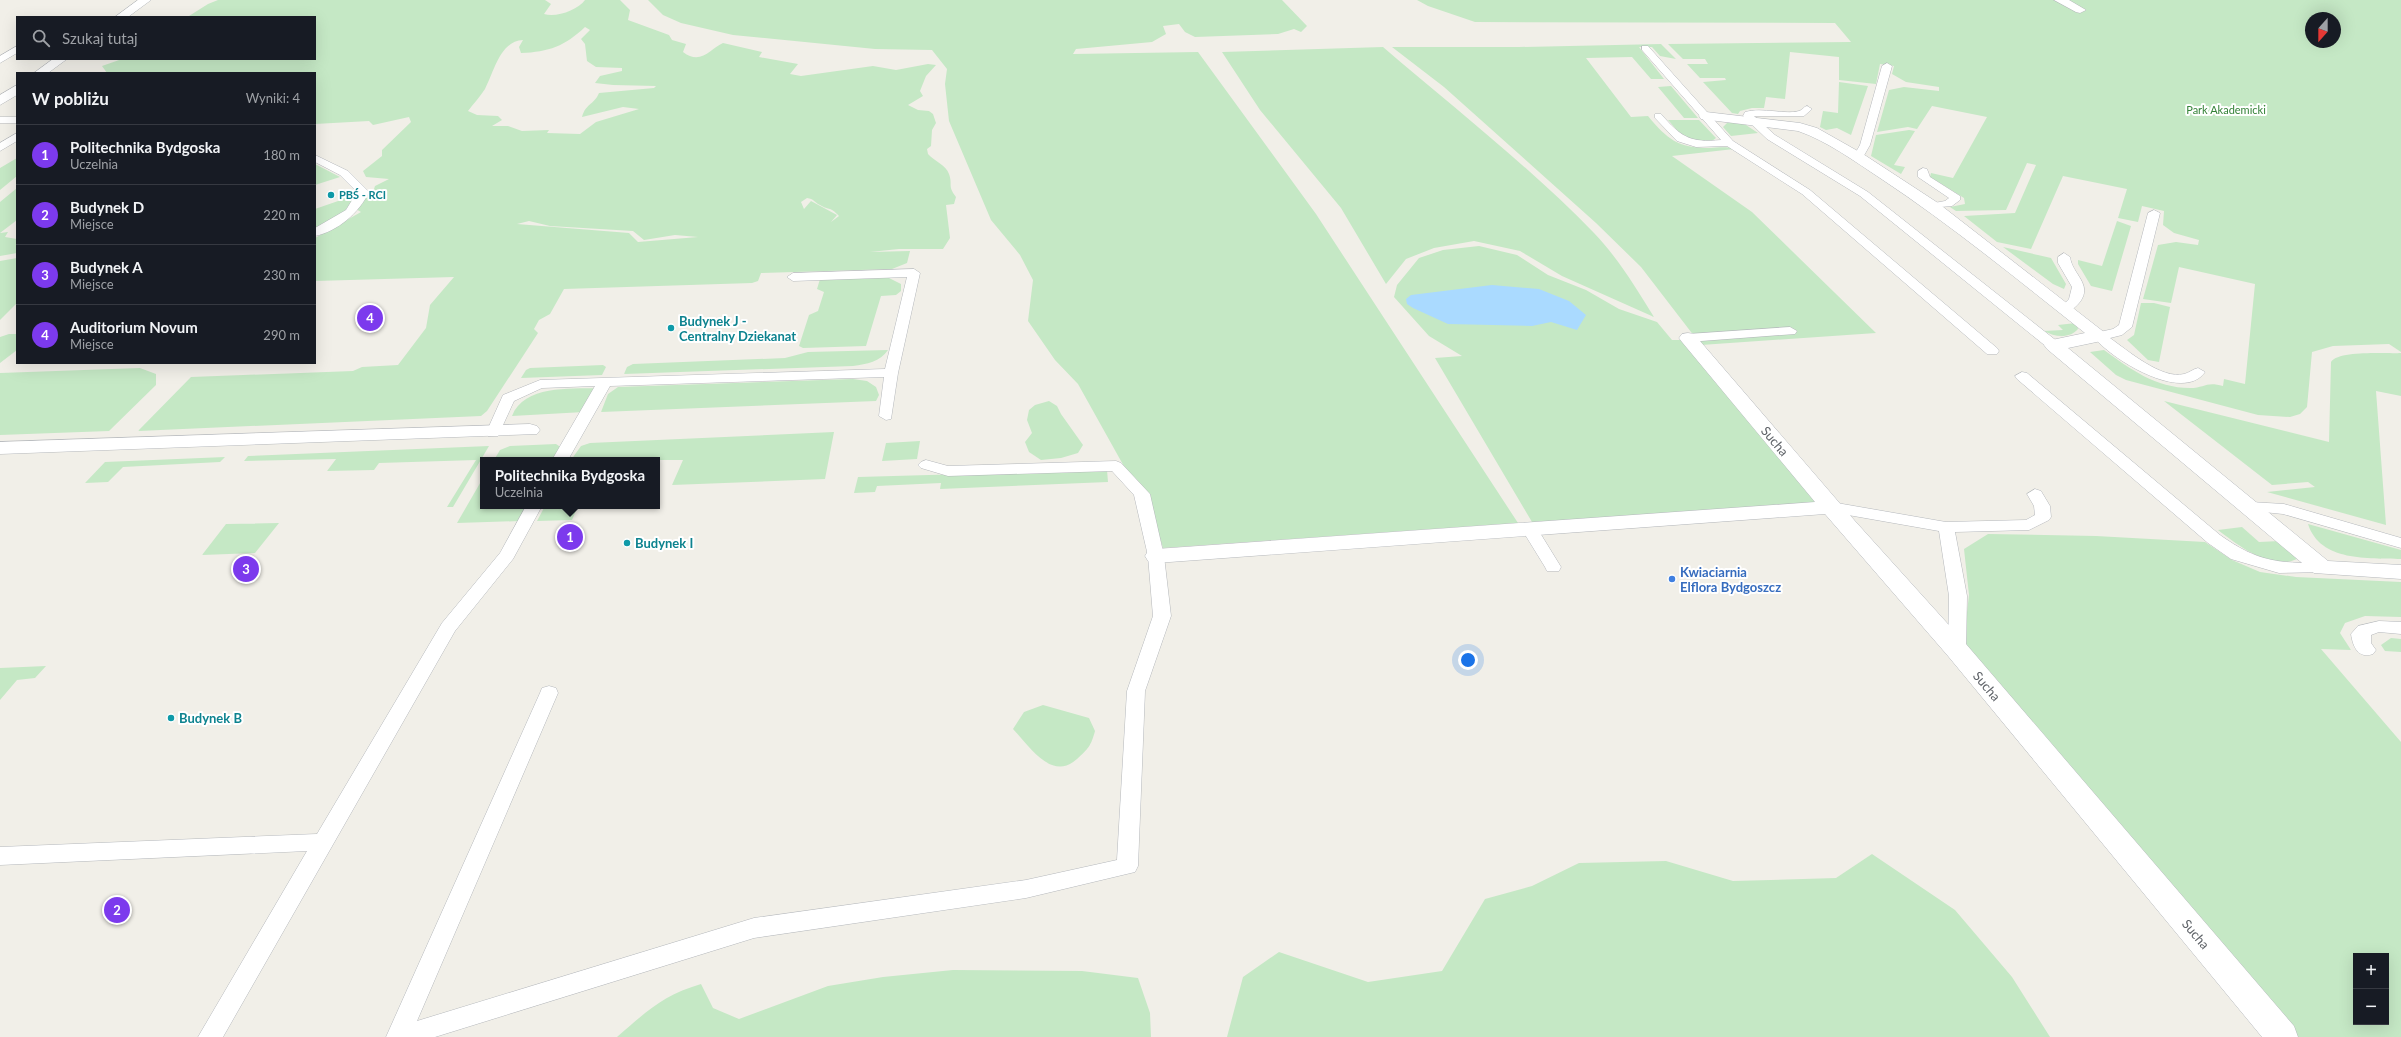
<!DOCTYPE html>
<html lang="pl">
<meta charset="utf-8">
<style>
:root{--surface:#171b24;--page:#20242c;--text:#f1f3f6;--muted:#9ea1a6;--line:#363941;--accent:#7c3aed}
body{margin:0;font-family:Lato,sans-serif;background:var(--page);color:var(--text)}
.controls{position:absolute;right:12px;bottom:12px;display:grid;overflow:hidden;border-radius:0px;box-shadow:0 4px 16px #0002}
.controls button{width:36px;height:36px;display:grid;place-items:center;padding:0;border:0;border-bottom:1px solid var(--line);background:var(--surface);color:var(--text);font:20px sans-serif}
.compass{position:absolute;left:2305px;top:12px;width:36px;height:36px;border-radius:50%;background:var(--surface);box-shadow:0 4px 16px #0002;rotate:201deg}
.you{position:absolute;left:1468px;top:660px;width:14px;height:14px;margin:-10px;border:3px solid #fff;border-radius:50%;background:#1a73e8;box-shadow:0 0 0 6px #1a73e833}
.badge{display:grid;place-items:center;width:26px;height:26px;border-radius:50%;background:var(--accent);color:#fff;font-size:13px;font-weight:700}
.pin{position:absolute;translate:-50% -50%;border:2px solid #fff;box-shadow:0 1px 4px #0006}
.popup{position:absolute;left:480px;top:457px;width:180px;height:52px;box-sizing:border-box;display:grid;place-content:center;border-radius:0px;background:var(--surface);filter:drop-shadow(0 1px 3px #0005);font-size:13px;white-space:nowrap;color:var(--muted)}
.popup b{font-size:15px;color:var(--text)}
.popup::after{content:'';position:absolute;left:50%;top:100%;margin-left:-8px;border:8px solid transparent;border-top-color:var(--surface)}
.list{margin:0;padding:0;list-style:none}
h2{display:flex;justify-content:space-between;align-items:center;height:52px;margin:0;padding:0 16px;font-size:17px}
h2 small{font-size:13px;font-weight:400;color:var(--muted)}
.list li{display:grid;grid-template-columns:26px 1fr auto;gap:12px;align-items:center;box-sizing:border-box;height:60px;padding:0 16px;border-top:1px solid var(--line)}
.list b{display:block;font-size:15px;white-space:nowrap}
.list p{margin:0;font-size:13px;white-space:nowrap;color:var(--muted)}
.list em{font-size:13px;font-style:normal;color:var(--muted)}
.icon{flex:none;width:22px;height:22px;fill:none;stroke:currentColor;stroke-width:2;stroke-linecap:round;stroke-linejoin:round}
.map{position:relative;flex:none;width:2401px;height:1037px;overflow:hidden}
.search{position:absolute;background:var(--surface);box-shadow:0 4px 16px #0002;left:16px;top:16px;width:300px;height:44px;display:flex;align-items:center;gap:10px;box-sizing:border-box;padding:0 14px;border-radius:0px;color:var(--muted);font-size:15px}
.panel{position:absolute;background:var(--surface);box-shadow:0 4px 16px #0002;left:16px;top:72px;width:300px;height:292px;border-radius:0px}
.map>svg:first-child{display:block}
</style>
<div class="map">
<svg width="2401" height="1037" viewBox="0 0 2401 1037">
<rect width="100%" height="100%" fill="#f1efe8"/>
<path fill="#c5e8c5" fill-rule="evenodd" d="M 218,0 L 545,0 L 551,4 L 544,14 C 556,18 578,10 585,0 L 620,0 L 630,10 L 628,20 L 669,35 L 672,40 L 686,44 L 683,52 C 701,66 711,48 723,43 L 762,52 L 759,57 L 798,64 L 790,74 L 801,76 L 873,66 L 896,70 L 928,64 L 936,65 L 926,76 L 920,91 L 923,96 L 908,105 L 918,110 L 929,111 L 933,114 L 936,123 L 932,130 L 931,146 L 927,149 L 928,154 C 934,161 946,165 949,174 C 953,185 947,185 956,197 L 954,204 L 946,205 L 950,238 L 943,249 L 899,249 L 870,252 L 910,251 L 907,263 L 892,269 L 761,273 L 758,281 L 752,283 L 564,289 L 550,314 L 539,320 L 534,329 L 538,333 L 487,411 L 481,416 L 138,431 L 191,377 L 353,371 L 362,367 L 398,365 L 426,328 L 430,305 L 454,277 L 315,281 L 315,238 L 361,212 L 354,208 L 373,192 L 375,186 L 389,179 L 366,177 L 363,171 L 382,156 L 382,150 L 411,122 L 409,117 L 373,125 L 369,121 L 315,124 L 315,73 L 107,73 L 102,66 L 122,59 L 315,59 L 315,17 L 189,16 L 208,4 ZM 585,27 L 590,30 L 581,39 L 585,44 L 587,61 L 596,67 L 622,68 L 622,71 L 600,76 L 595,83 L 613,85 L 656,86 L 654,88 L 599,93 C 594,105 586,103 582,117 L 623,107 L 639,109 L 596,122 L 580,134 L 547,133 L 549,130 L 522,131 L 508,126 L 492,126 L 502,120 L 498,116 L 477,115 L 468,111 C 473,104 480,97 485,89 C 494,72 500,41 523,40 L 519,47 L 521,53 C 549,52 565,46 585,27 ZM 807,198 C 814,199 814,202 820,205 C 830,211 830,206 839,216 L 831,222 L 837,215 L 811,201 L 804,209 L 801,202 ZM 529,221 L 550,226 L 633,231 L 644,240 L 675,235 L 698,237 L 638,242 L 629,233 L 517,224 Z
M 648,0 L 1282,0 L 1307,26 L 1301,32 L 1294,29 L 1278,34 L 1195,37 L 1185,32 L 1179,24 L 1163,26 L 1166,34 L 1152,42 L 1076,49 L 1073,54 L 1198,52 L 1316,214 L 1518,523 L 1163,548 L 1145,489 L 1126,470 L 1078,384 L 1055,360 L 1028,321 L 1033,280 L 1020,255 L 991,220 L 949,121 L 945,84 L 947,69 L 932,50 L 875,49 L 733,35 L 681,23 L 663,15 Z
M 1417,0 L 2401,0 L 2401,352 L 2389,344 L 2333,346 L 2312,352 L 2307,407 L 2300,414 L 2290,417 L 2258,415 L 2126,380 L 2116,375 L 2090,352 L 2104,350 C 2130,369 2156,388 2190,388 C 2205,388 2206,381 2223,386 L 2224,379 L 2245,384 L 2255,284 L 2179,267 L 2171,303 L 2143,299 L 2158,245 L 2176,242 L 2198,245 L 2199,240 L 2174,233 L 2163,225 L 2164,211 L 2142,206 L 2138,222 L 2118,218 L 2127,189 L 2063,176 L 2031,249 L 1997,242 L 1964,216 L 2015,213 L 2036,165 L 2027,163 L 2006,210 L 1956,211 L 1950,207 L 1965,204 L 1964,198 L 1930,177 L 1931,173 L 1953,178 L 1987,117 L 1932,106 L 1917,129 L 1908,127 L 1877,132 L 1889,90 L 1904,87 L 1939,91 L 1939,87 L 1906,82 L 1892,74 L 1894,66 L 1880,64 L 1876,84 L 1839,80 L 1839,57 L 1790,52 L 1785,99 L 1766,97 L 1764,108 L 1752,108 L 1740,111 L 1738,114 L 1732,113 L 1703,82 L 1726,80 L 1725,78 L 1700,78 L 1687,64 L 1708,64 L 1705,59 L 1683,59 L 1668,44 L 1851,42 L 1835,23 L 1475,22 L 1428,6 ZM 2311,18 L 2335,18 L 2335,42 L 2311,42 Z
M 1661,44 L 1676,59 L 1660,56 L 1652,47 L 1639,47 L 1664,79 L 1651,79 L 1632,57 L 1586,58 L 1631,117 L 1648,116 C 1667,139 1678,148 1709,148 C 1718,148 1725,146 1734,149 L 1672,156 L 1752,212 L 1876,333 L 1701,345 L 1641,267 L 1596,223 L 1444,87 L 1392,47 L 1519,47 Z
M 1383,47 C 1454,108 1529,166 1594,233 C 1618,258 1636,288 1654,317 L 1562,276 L 1520,251 L 1474,241 L 1434,248 L 1406,259 L 1386,284 L 1341,208 L 1260,110 L 1222,52 Z
M 1839,82 L 1868,86 L 1851,135 L 1837,128 L 1826,130 L 1820,127 L 1823,111 L 1838,113 Z
M 1671,86 L 1698,118 L 1684,118 L 1658,87 Z
M 1668,120 L 1699,120 L 1716,138 C 1709,145 1692,141 1684,136 C 1678,133 1673,125 1668,120 Z
M 1728,122 L 1743,123 L 1758,133 L 1731,136 L 1723,127 Z
M 1909,130 L 1915,131 L 1894,165 L 1905,167 L 1901,174 L 1871,156 L 1876,135 Z
M 17,158 L 17,176 L 0,190 L 0,168 Z
M 315,164 L 340,177 L 315,185 Z
M 17,188 L 17,220 L 0,233 L 8,232 L 5,237 L 17,239 L 17,253 L 0,256 L 0,202 Z
M 357,191 L 358,194 L 343,213 L 315,228 L 315,209 L 341,200 L 342,197 Z
M 2117,221 L 2131,226 L 2112,291 L 2091,286 L 2078,264 L 2078,260 L 2102,266 Z
M 1479,246 L 1517,255 L 1548,275 L 1586,290 L 1619,309 L 1657,322 L 1672,340 L 1682,340 L 1819,504 L 1532,522 L 1435,358 L 1462,356 L 1429,336 L 1394,297 L 1397,285 L 1419,258 L 1443,250 Z
M 2003,247 L 2051,258 L 2066,284 L 2064,289 L 2053,284 Z
M 17,258 L 17,303 L 0,320 L 0,261 Z
M 889,278 L 901,284 L 901,291 L 896,295 L 881,296 L 866,346 L 803,348 L 799,346 L 809,315 L 818,311 L 824,292 L 817,289 L 820,279 Z
M 2141,303 L 2154,303 L 2170,307 L 2159,362 L 2148,360 L 2127,340 L 2134,335 Z
M 2076,323 L 2078,329 C 2069,339 2055,337 2044,331 L 2063,330 L 2058,325 Z
M 9,334 L 17,334 L 17,350 L 0,363 L 0,337 Z
M 888,350 C 880,362 867,364 853,366 L 624,374 L 627,367 L 633,364 L 785,358 L 808,352 Z
M 2401,353 L 2401,396 L 2376,391 L 2386,525 L 2267,492 L 2315,487 L 2308,482 L 2272,485 L 2164,401 L 2329,442 L 2331,362 C 2339,350 2386,354 2401,353 Z
M 603,365 L 606,367 L 602,375 L 521,378 L 526,370 L 530,368 Z
M 140,368 L 156,374 L 156,385 L 109,431 L 0,435 L 0,373 Z
M 853,379 L 867,381 L 876,387 L 879,395 L 876,401 L 601,412 L 608,394 L 618,387 Z
M 596,388 L 584,412 L 512,416 C 524,385 570,389 596,388 Z
M 1049,401 L 1057,406 L 1061,414 L 1083,445 L 1078,453 L 1061,458 L 1041,460 L 1029,452 L 1025,442 L 1032,433 L 1027,420 L 1029,410 L 1035,405 Z
M 834,432 L 825,479 L 672,485 L 683,460 L 571,460 L 581,446 L 590,443 Z
M 920,441 L 917,459 L 882,461 L 886,443 Z
M 556,444 L 562,448 L 555,460 L 494,460 L 500,450 L 510,446 Z
M 489,446 L 453,507 L 447,507 L 476,460 L 379,463 L 374,470 L 327,471 L 336,459 L 244,461 L 248,456 Z
M 225,457 L 220,462 L 123,467 L 108,482 L 85,483 L 105,462 Z
M 1107,470 L 1108,482 L 940,489 L 941,483 L 877,486 L 875,492 L 854,493 L 858,477 Z
M 483,478 L 483,506 L 529,506 L 520,521 L 457,523 Z
M 545,506 L 578,506 L 572,520 L 537,521 Z
M 279,523 L 255,553 L 202,555 L 226,524 Z
M 2308,524 L 2401,550 L 2401,559 C 2369,558 2320,562 2308,524 Z
M 2242,527 L 2259,542 L 2280,541 L 2297,559 C 2270,571 2238,545 2218,530 Z
M 1988,534 L 2096,536 L 2205,542 L 2232,560 L 2260,572 L 2296,577 L 2401,582 L 2401,617 L 2365,616 L 2345,623 L 2340,633 L 2351,650 L 2321,649 L 2401,742 L 2401,1037 L 2294,1037 L 1963,647 L 1969,595 L 1964,549 ZM 2356,956 L 2386,956 L 2386,1022 L 2356,1022 Z
M 2391,638 L 2401,639 L 2401,652 L 2385,651 L 2381,645 Z
M 46,666 L 35,678 L 17,680 L 0,700 L 0,668 Z
M 1043,705 L 1089,718 L 1095,731 C 1091,746 1088,749 1077,759 C 1052,782 1030,747 1013,729 L 1024,712 Z
M 1872,854 L 1955,910 L 2012,977 L 2050,1037 L 1227,1037 L 1243,977 L 1279,952 L 1368,982 L 1442,971 L 1485,899 L 1532,886 L 1579,863 L 1666,861 L 1733,881 L 1836,878 Z
M 953,970 L 1082,971 L 1138,978 L 1150,1013 L 1151,1037 L 617,1037 C 646,1012 663,995 701,984 L 713,1008 L 739,1019 L 828,986 L 883,977 Z"/>
<path fill="#aadaff" d="M 1492,285 L 1539,289 L 1569,301 L 1586,315 L 1577,330 L 1551,322 L 1532,326 L 1448,324 L 1413,308 L 1407,304 L 1406,299 L 1411,295 Z"/>
<g fill="none" stroke-linecap="round" stroke-linejoin="round">
<g stroke="#b5b8bc" stroke-width="1">
<path id="service" d="M 17,46 L 17,53 L 0,63 L 0,56 Z
M 1642,46 L 1648,46 L 1733,141 L 1810,190 L 1997,348 L 1999,351 L 1997,354 L 1987,354 L 1802,194 L 1727,146 L 1696,147 L 1677,141 L 1655,118 L 1655,114 L 1661,114 C 1681,137 1690,143 1721,140 L 1642,50 Z
M 1887,63 L 1892,66 L 1870,145 L 1862,159 L 1854,159 L 1853,157 L 1860,145 L 1882,66 Z
M 1807,106 L 1812,109 L 1804,116 L 1754,116 L 1775,135 L 1868,192 L 2058,342 L 2060,345 L 2058,348 L 2048,348 L 1860,196 L 1767,139 L 1743,116 L 1745,112 C 1762,107 1787,115 1799,111 C 1803,110 1803,107 1807,106 Z
M 0,117 L 17,117 L 17,123 L 0,123 Z
M 17,133 L 17,141 L 0,151 L 0,143 Z
M 315,155 L 348,171 L 369,192 C 359,213 338,231 315,236 L 315,228 L 346,210 L 357,192 L 340,175 L 315,162 Z
M 1923,168 L 1927,169 L 1930,177 L 1960,196 L 1960,200 L 1952,206 L 1929,208 L 1929,204 L 1945,201 L 1949,198 L 1918,177 L 1918,171 Z
M 2154,210 L 2160,213 L 2132,327 L 2122,335 L 2110,338 C 2127,350 2162,380 2184,374 C 2189,373 2193,369 2198,368 L 2205,372 C 2183,404 2109,358 2093,336 L 2095,333 L 2113,329 L 2119,325 L 2148,213 Z
M 2064,253 L 2070,257 C 2072,274 2093,284 2080,302 C 2076,307 2071,311 2065,313 L 2059,309 L 2069,299 L 2072,287 L 2058,263 L 2058,257 Z
M 914,269 L 920,273 L 898,373 L 891,419 L 886,420 L 879,416 L 884,377 L 610,386 L 568,460 L 552,460 L 595,386 L 542,388 L 514,401 L 498,436 L 488,436 L 486,433 L 503,395 L 540,380 L 885,369 L 907,277 L 793,281 L 787,277 L 793,273 Z
M 1790,327 L 1797,331 L 1795,334 L 1688,342 L 1681,338 L 1688,334 Z
M 2022,372 L 2027,373 L 2220,535 C 2258,562 2277,563 2322,563 L 2328,564 L 2330,568 L 2328,572 L 2279,573 L 2231,559 L 2208,543 L 2017,379 L 2015,376 Z
M 926,460 L 948,466 L 1116,461 L 1121,463 L 1150,494 L 1164,556 L 1171,616 L 1145,691 L 1138,866 L 1135,872 L 1026,898 L 754,938 L 435,1037 L 386,1037 L 540,693 L 542,688 L 549,686 L 556,688 L 558,693 L 417,1021 L 754,918 L 1026,880 L 1117,860 L 1127,691 L 1153,616 L 1148,556 L 1134,495 L 1112,471 L 948,476 L 921,468 L 918,465 L 921,462 Z
M 2035,489 L 2041,491 L 2050,506 L 2051,517 L 2049,520 L 2029,530 L 1955,532 L 1967,596 L 1966,650 L 1963,654 L 1957,656 L 1951,654 L 1948,650 L 1949,596 L 1939,531 L 1831,512 L 1825,510 L 1823,507 L 1825,504 L 1831,502 L 1946,522 L 2026,520 L 2035,515 L 2034,506 L 2027,494 Z
M 2250,502 L 2284,504 L 2401,538 L 2401,548 L 2283,514 L 2244,510 L 2242,507 L 2244,504 Z
M 526,506 L 542,506 L 513,559 L 455,631 L 223,1037 L 198,1037 L 307,851 L 0,865 L 0,847 L 317,834 L 442,623 L 500,553 Z
M 1529,523 L 1535,524 L 1537,528 L 1561,567 L 1559,571 L 1547,571 L 1545,567 L 1521,528 L 1523,524 Z
M 2379,621 L 2401,622 L 2401,634 L 2379,632 L 2371,635 L 2371,643 L 2376,650 L 2373,654 C 2358,659 2353,647 2351,634 L 2358,626 Z"/>
</g>
<g stroke="#b5b8bc" stroke-width="1">
<path id="pedestrian" d="M 530,424 L 537,426 L 540,430 L 537,434 L 0,454 L 0,442 Z"/>
</g>
<g stroke="#b5b8bc" stroke-width="1">
<path id="minor" d="M 2054,0 L 2069,0 L 2086,10 L 2080,13 L 2076,12 Z
M 1706,112 L 1800,123 L 1817,128 L 1863,154 L 1938,203 L 2109,336 L 2106,340 L 2068,348 L 2328,561 L 2401,565 L 2401,579 L 2314,573 L 2047,349 L 2044,345 L 2047,341 L 2085,333 C 2018,280 1951,225 1880,178 C 1854,161 1827,141 1798,131 L 1701,119 L 1699,116 L 1701,113 Z
M 1688,333 L 1694,334 L 1855,521 L 1966,644 L 2294,1026 L 2298,1037 L 2262,1037 L 1948,656 L 1825,514 L 1156,563 L 1148,561 L 1145,556 L 1148,551 L 1156,549 L 1815,502 L 1682,342 L 1679,338 L 1682,334 Z"/>
</g>
<g stroke="#b5b8bc" stroke-width="1">
<path id="tertiary" d="M 138,0 L 151,0 L 128,17 L 115,17 Z
M 53,59 L 67,59 L 48,73 L 34,73 Z
M 17,85 L 17,95 L 0,105 L 0,95 Z"/>
</g>
<use href="#service" fill="#fff" fill-rule="evenodd"/>
<use href="#pedestrian" fill="#fff" fill-rule="evenodd"/>
<use href="#minor" fill="#fff" fill-rule="evenodd"/>
<use href="#tertiary" fill="#fff" fill-rule="evenodd"/>
</g>
<g fill="#0f9aa8" stroke="#fff" stroke-width="1.5">
<circle cx="331" cy="195" r="4"/>
<circle cx="671" cy="328" r="4"/>
<circle cx="627" cy="543" r="4"/>
<circle cx="171" cy="718" r="4"/>
</g>
<circle fill="#3f7fe0" stroke="#fff" stroke-width="1.5" cx="1672" cy="579" r="4"/>
<g text-anchor="middle" stroke-width="4" stroke-linejoin="round" paint-order="stroke">
<g font-size="11" fill="#348238" stroke="#fff">
<text x="2226" y="114">Park Akademicki</text>
</g>
<g font-size="11" font-weight="bold" fill="#0d838f" stroke="#fff" text-anchor="start">
<text x="339" y="199">PBŚ - RCI</text>
</g>
<g font-size="13" font-weight="bold" fill="#0d838f" stroke="#fff" text-anchor="start">
<text x="679" y="326">Budynek J -<tspan x="679" dy="15">Centralny Dziekanat</tspan></text>
<text x="635" y="548">Budynek I</text>
<text x="179" y="723">Budynek B</text>
</g>
<g font-size="13" fill="#5f6368" stroke="#fff">
<text transform="translate(1775 441) rotate(50)" y="5">Sucha</text>
<text transform="translate(1987 686) rotate(50)" y="5">Sucha</text>
<text transform="translate(2196 934) rotate(50)" y="5">Sucha</text>
</g>
<g font-size="13" font-weight="bold" fill="#366cbe" stroke="#fff" text-anchor="start">
<text x="1680" y="577">Kwiaciarnia<tspan x="1680" dy="15">Elflora Bydgoszcz</tspan></text>
</g>
</g>
</svg>
<div class="controls">
<button>+</button>
<button>−</button>
</div>
<svg class="compass" viewBox="-18 -18 36 36"><path d="M0-13l5 13h-10z" fill="#e53935"/><path d="M0 13l5-13h-10z" fill="#9ea1a6"/></svg>
<div class="you"></div>
<div class="pin badge" style="left:570px;top:537px">1</div>
<div class="popup"><b>Politechnika Bydgoska</b>Uczelnia</div>
<div class="pin badge" style="left:117px;top:910px">2</div>
<div class="pin badge" style="left:246px;top:569px">3</div>
<div class="pin badge" style="left:370px;top:318px">4</div>
<div class="search"><svg class="icon" aria-label="search" viewBox="0 0 24 24"><circle cx="10" cy="10" r="6"/><path d="M15 15l6 6"/></svg>Szukaj tutaj</div>
<section class="panel">
<h2>W pobliżu<small>Wyniki: 4</small></h2>
<ul class="list">
<li><span class="badge">1</span><div><b>Politechnika Bydgoska</b><p>Uczelnia</p></div><em>180 m</em></li>
<li><span class="badge">2</span><div><b>Budynek D</b><p>Miejsce</p></div><em>220 m</em></li>
<li><span class="badge">3</span><div><b>Budynek A</b><p>Miejsce</p></div><em>230 m</em></li>
<li><span class="badge">4</span><div><b>Auditorium Novum</b><p>Miejsce</p></div><em>290 m</em></li>
</ul>
</section>
</div>
